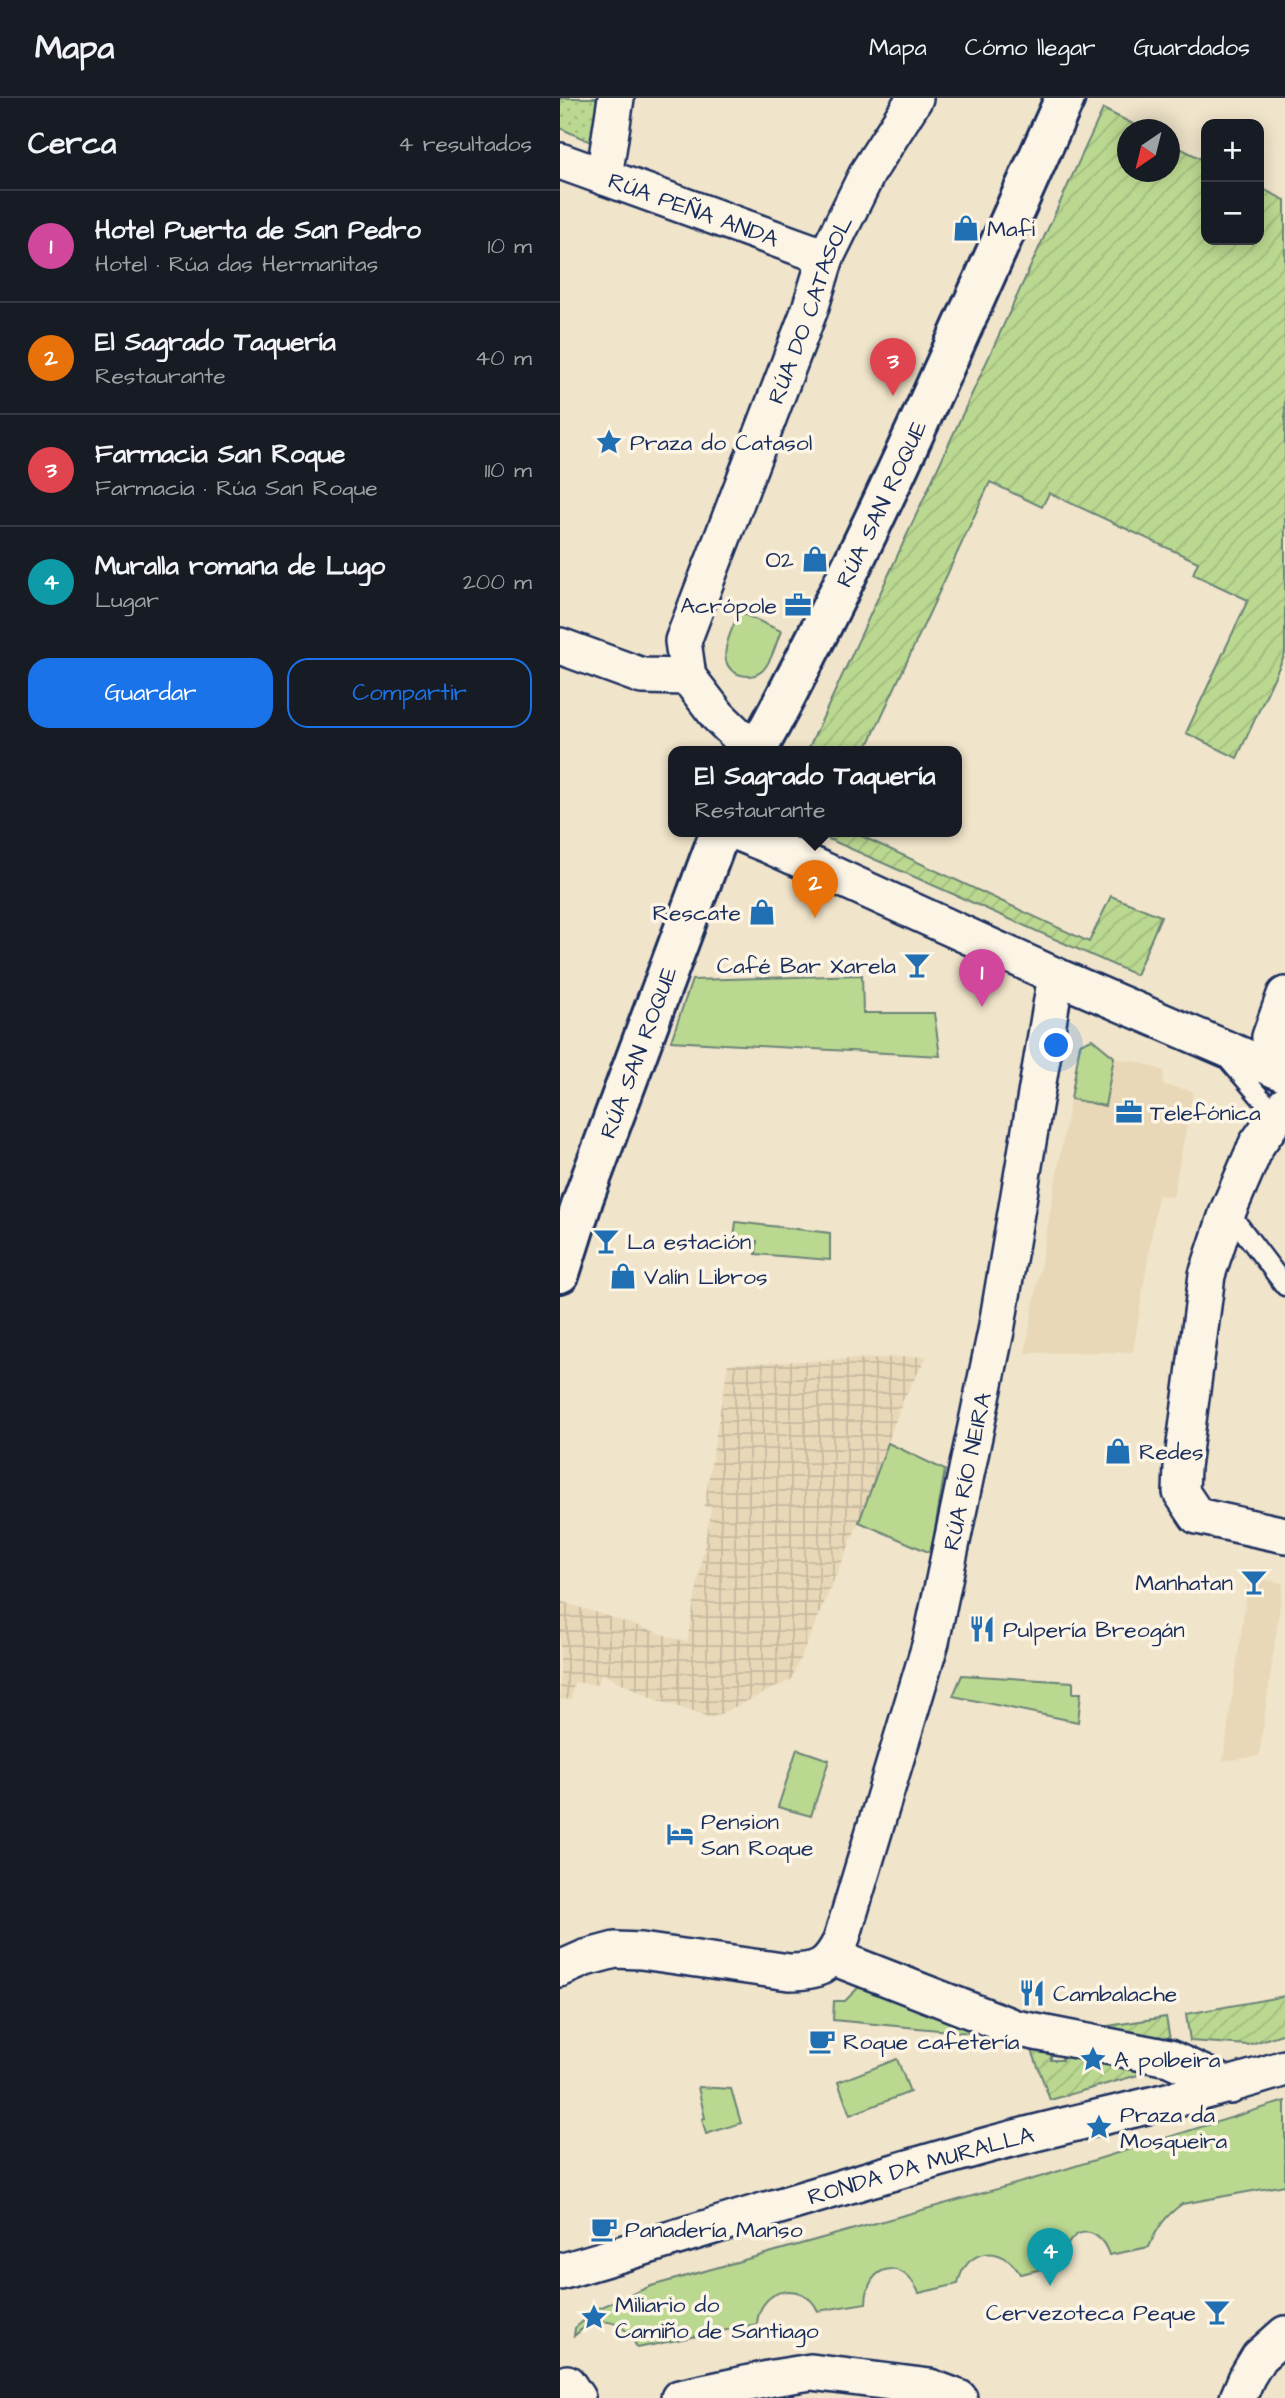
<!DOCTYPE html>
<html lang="es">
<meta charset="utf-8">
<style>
:root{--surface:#171b24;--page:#20242c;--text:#f1f3f6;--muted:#9ea1a6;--line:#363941;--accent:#1a73e8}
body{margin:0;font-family:"Architects Daughter",sans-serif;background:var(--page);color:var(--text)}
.controls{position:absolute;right:21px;top:21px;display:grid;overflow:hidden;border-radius:14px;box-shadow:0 4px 18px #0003}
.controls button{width:63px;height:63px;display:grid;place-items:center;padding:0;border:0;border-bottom:2px solid var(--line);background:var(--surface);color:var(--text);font:35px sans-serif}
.compass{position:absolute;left:557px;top:21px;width:63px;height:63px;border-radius:50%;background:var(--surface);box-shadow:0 4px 18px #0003;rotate:215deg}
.you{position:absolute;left:497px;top:948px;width:24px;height:24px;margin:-18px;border:5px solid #fff;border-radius:50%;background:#1a73e8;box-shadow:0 0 0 10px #1a73e833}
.badge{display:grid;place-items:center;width:46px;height:46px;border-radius:50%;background:var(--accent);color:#fff;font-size:23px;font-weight:700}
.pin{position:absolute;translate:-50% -58px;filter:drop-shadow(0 2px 4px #0008)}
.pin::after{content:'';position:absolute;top:37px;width:24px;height:21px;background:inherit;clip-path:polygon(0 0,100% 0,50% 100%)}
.popup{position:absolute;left:108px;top:648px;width:294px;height:91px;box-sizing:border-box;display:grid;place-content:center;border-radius:14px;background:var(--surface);filter:drop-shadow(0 2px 5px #0005);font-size:23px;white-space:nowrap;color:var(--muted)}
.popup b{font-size:26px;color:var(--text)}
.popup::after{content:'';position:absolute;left:50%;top:100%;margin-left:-14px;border:14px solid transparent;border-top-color:var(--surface)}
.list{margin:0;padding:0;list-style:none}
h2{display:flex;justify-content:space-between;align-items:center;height:91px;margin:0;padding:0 28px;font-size:30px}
h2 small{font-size:23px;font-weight:400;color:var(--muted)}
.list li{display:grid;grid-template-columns:46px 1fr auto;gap:21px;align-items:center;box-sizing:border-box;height:112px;padding:0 28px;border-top:2px solid var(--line)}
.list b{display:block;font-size:26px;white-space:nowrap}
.list p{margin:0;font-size:23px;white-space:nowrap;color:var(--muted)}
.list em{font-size:23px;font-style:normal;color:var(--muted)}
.actions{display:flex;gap:14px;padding:21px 28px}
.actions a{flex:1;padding:16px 0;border:2px solid var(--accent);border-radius:21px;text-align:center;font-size:24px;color:var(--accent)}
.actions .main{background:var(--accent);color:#fff}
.map{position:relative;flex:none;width:725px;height:2300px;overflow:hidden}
header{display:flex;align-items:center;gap:42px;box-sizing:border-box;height:98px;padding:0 35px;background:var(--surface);border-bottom:2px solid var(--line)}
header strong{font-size:33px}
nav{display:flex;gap:38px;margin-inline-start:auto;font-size:24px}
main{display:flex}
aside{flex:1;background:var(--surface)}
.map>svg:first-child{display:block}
</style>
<header>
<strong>Mapa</strong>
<nav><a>Mapa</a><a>Cómo llegar</a><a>Guardados</a></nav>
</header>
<main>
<aside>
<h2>Cerca<small>4 resultados</small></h2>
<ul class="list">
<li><span class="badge" style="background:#d1479c">1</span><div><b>Hotel Puerta de San Pedro</b><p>Hotel · Rúa das Hermanitas</p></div><em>10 m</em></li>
<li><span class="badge" style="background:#e8710a">2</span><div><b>El Sagrado Taquería</b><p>Restaurante</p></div><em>40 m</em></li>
<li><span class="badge" style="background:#e0444e">3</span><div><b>Farmacia San Roque</b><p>Farmacia · Rúa San Roque</p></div><em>110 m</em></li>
<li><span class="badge" style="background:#0f9aa8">4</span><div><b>Muralla romana de Lugo</b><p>Lugar</p></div><em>200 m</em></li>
</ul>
<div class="actions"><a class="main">Guardar</a><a>Compartir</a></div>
</aside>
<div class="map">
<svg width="725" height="2300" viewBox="0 0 725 2300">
<defs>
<pattern id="industrial-grid" width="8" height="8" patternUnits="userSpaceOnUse" patternTransform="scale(1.75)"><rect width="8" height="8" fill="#e8d8b7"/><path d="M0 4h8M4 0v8" fill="none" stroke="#c6baa0"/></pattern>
<pattern id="park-dots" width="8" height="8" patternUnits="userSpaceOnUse" patternTransform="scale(1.75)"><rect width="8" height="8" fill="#bbd890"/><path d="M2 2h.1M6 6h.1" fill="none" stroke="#a0ba7f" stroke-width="1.8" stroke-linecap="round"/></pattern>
<pattern id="garden-furrows" width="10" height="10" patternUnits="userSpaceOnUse" patternTransform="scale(1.75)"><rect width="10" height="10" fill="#bbd890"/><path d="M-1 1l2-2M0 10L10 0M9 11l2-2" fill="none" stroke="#a0ba7f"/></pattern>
</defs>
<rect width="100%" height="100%" fill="#f0e4ca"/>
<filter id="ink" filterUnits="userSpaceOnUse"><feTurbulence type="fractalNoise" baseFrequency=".0143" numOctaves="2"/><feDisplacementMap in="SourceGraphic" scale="14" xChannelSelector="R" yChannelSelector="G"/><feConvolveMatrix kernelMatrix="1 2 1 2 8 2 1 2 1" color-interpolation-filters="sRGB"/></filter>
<g filter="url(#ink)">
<path fill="#e8d8b7" d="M 532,941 L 556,960 L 582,965 L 604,973 L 603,987 L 633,993 L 613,1099 L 598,1097 L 573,1254 L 465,1255 L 520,946 Z
M 689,1479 L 723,1485 L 703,1630 L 699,1658 L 663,1663 Z"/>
<path fill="url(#industrial-grid)" d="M 367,1258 L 343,1302 L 299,1424 L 231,1582 L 152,1620 L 97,1602 L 41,1575 L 38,1587 L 14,1584 L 11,1602 L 0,1601 L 0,1503 L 127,1544 L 151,1410 L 144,1408 L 168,1266 Z"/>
<path fill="#bbd890" stroke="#6b8477" stroke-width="2" d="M 179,514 L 221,533 C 216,545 212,563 202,573 C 196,578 189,579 181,577 C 151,568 172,532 179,514 Z
M 302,877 L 303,915 L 374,915 L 380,958 L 111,943 L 132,882 Z
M 532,941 L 554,959 L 545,1008 L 511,1001 L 520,946 Z
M 176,1124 L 270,1135 L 270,1162 L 196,1156 L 197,1143 L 174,1141 Z
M 328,1345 L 385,1372 L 371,1455 L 299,1424 Z
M 402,1577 L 513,1584 L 513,1595 L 521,1595 L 518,1624 L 393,1598 Z
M 237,1651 L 269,1662 L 251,1718 L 218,1709 Z
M 307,1881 L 411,1923 L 410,1935 L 273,1922 L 274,1903 L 285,1903 Z
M 337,1961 L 350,1994 L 290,2017 L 278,1984 Z
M 138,1989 L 171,1991 L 181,2025 L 146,2036 L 142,2021 L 145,2020 Z
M 725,2003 L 725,2087 L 622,2106 C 605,2118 597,2130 589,2149 L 549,2157 C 538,2122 502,2130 505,2166 L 460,2176 C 442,2145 405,2150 398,2186 L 359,2195 C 343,2159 307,2165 306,2205 L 258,2213 C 243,2180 199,2190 197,2226 L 77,2250 C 64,2220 37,2215 14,2238 L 15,2230 L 39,2210 L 91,2188 L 480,2079 Z"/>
<path fill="url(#park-dots)" stroke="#6b8477" stroke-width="2" d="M 0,0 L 72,0 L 48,52 L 0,30 Z"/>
<path fill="url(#garden-furrows)" stroke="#6b8477" stroke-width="2" d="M 543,11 L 583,31 L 568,32 L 568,74 L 610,74 L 610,45 L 646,63 L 646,142 L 699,142 L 699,89 L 725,102 L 725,556 L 677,660 L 626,635 L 688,502 L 633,476 L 638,464 L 489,395 L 482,409 L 430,384 L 305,654 L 247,654 Z
M 253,734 L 293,734 L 529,844 L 551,798 L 601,818 L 576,877 Z
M 725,1898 L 725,1935 L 688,1947 L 630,1943 L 626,1916 Z
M 606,1919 L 610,1942 L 540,1936 L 542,1929 Z
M 472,1952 L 491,1953 L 491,1962 L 502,1962 L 502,1954 L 527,1955 L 527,1966 L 541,1966 L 543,1956 L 580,1959 L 585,1975 L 490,2002 Z"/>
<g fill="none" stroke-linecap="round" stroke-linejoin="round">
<g stroke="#1b2f5e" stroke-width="23">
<path id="lane" d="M 664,957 L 719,1021
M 668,1113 L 725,1188"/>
</g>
<g stroke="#1b2f5e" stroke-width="40">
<g id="street">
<path id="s1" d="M 0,63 L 266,159"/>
<path d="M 44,79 L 56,0"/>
<path d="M 0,548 L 82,578 L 128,579"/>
<path id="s2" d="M 195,654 L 158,618 L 128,579 L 123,543 L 250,211 L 266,159 L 308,74 L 355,0"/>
<path d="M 176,734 L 208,747 L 496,878 L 725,976"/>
<path d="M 725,897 L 710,939 L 725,959"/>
<path d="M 725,1007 L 697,1046 L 668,1113 L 647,1177 L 622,1369 L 621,1394 L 637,1418 L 725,1437"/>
<path d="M 273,1859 L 455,1930 L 609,1960 L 670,1988"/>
<path id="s3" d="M 0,1871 L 25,1860 L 55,1852 L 81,1853 L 229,1874 C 258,1874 268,1869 281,1843 L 371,1544 L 436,1233 L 496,878"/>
<path id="s4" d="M 0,2174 C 144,2132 287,2086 432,2046 C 530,2020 629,2001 725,1970"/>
<path d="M 7,2285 L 17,2300"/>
<path d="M 119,2300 L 213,2280 L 251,2274 L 370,2289 L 399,2300"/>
<path d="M 678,2300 L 687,2279 L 699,2259 L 725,2236"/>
</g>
</g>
<g stroke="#1b2f5e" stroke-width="44">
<g id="secondary">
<path id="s5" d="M 196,654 C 312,442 406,219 505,0"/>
<path id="s6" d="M 0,1175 L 24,1099 L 160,734"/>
</g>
</g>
<use href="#lane" stroke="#fcf5e5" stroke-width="18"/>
<use href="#street" stroke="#fcf5e5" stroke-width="35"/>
<use href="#secondary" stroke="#fcf5e5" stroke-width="38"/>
</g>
</g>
<defs>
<g id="shop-bare" transform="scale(2.1)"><path d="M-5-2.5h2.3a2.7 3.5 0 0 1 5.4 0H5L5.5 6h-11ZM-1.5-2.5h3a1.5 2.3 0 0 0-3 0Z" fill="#1f6fb2" stroke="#fcf5e5" stroke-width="2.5" paint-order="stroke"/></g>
<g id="sight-bare" transform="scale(2.1)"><path d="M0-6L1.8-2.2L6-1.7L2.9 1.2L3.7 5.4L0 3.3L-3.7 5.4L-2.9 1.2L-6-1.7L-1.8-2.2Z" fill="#1f6fb2" stroke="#fcf5e5" stroke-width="2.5" paint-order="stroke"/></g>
<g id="office-bare" transform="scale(2.1)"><path d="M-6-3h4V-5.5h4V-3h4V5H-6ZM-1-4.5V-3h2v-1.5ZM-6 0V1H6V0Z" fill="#1f6fb2" stroke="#fcf5e5" stroke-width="2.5" paint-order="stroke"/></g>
<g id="bar-bare" transform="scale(2.1)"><path d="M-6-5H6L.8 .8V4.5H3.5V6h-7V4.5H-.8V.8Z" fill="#1f6fb2" stroke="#fcf5e5" stroke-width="2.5" paint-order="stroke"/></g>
<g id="restaurant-bare" transform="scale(2.1)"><path d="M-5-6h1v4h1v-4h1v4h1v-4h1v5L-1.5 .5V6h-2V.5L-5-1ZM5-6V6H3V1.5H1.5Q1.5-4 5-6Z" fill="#1f6fb2" stroke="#fcf5e5" stroke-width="2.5" paint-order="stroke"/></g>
<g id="hotel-bare" transform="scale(2.1)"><path d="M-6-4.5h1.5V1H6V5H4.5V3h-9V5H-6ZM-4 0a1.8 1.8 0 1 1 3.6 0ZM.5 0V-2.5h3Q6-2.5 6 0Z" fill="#1f6fb2" stroke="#fcf5e5" stroke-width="2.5" paint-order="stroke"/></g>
<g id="cafe-bare" transform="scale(2.1)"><path d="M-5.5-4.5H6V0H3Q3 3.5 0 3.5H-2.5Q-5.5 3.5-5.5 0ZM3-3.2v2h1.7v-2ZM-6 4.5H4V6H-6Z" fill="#1f6fb2" stroke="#fcf5e5" stroke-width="2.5" paint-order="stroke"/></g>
</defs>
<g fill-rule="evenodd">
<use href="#shop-bare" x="406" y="130"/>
<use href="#sight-bare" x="49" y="344"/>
<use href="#shop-bare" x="255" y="461"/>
<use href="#office-bare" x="238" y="507"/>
<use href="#shop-bare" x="202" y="814"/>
<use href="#bar-bare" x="357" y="867"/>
<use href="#office-bare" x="569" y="1014"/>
<use href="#bar-bare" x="46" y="1143"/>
<use href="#shop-bare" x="63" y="1178"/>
<use href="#shop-bare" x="558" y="1353"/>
<use href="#bar-bare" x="694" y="1484"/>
<use href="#restaurant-bare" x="422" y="1531"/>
<use href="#hotel-bare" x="120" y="1736"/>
<use href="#restaurant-bare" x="472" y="1895"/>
<use href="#cafe-bare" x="262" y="1943"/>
<use href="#sight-bare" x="533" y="1961"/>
<use href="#sight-bare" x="539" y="2029"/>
<use href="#cafe-bare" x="44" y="2131"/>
<use href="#bar-bare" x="657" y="2214"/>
<use href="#sight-bare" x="34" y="2219"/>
</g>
<g text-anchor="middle" stroke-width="7" stroke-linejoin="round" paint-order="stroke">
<g font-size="23" fill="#1b2f5e" stroke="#fcf5e5">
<text dy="8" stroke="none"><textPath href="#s1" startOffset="142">RÚA PEÑA ANDA</textPath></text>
<text dy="8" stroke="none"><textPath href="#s2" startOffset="492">RÚA DO CATASOL</textPath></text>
<text dy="8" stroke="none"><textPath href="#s5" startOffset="278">RÚA SAN ROQUE</textPath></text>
<text dy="8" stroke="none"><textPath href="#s6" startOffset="234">RÚA SAN ROQUE</textPath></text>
<text dy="8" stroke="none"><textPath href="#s3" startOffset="786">RÚA RÍO NEIRA</textPath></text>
<text dy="8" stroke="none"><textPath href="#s4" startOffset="376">RONDA DA MURALLA</textPath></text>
</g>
<g font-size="23" fill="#1b2f5e" stroke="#fcf5e5" text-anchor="start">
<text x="427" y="138">Mafi</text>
<text x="70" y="352">Praza do Catasol</text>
<text x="234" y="469" text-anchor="end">O2</text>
<text x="217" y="515" text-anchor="end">Acrópole</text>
<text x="181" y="822" text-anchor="end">Rescate</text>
<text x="336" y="875" text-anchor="end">Café Bar Xarela</text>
<text x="590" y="1022">Telefónica</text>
<text x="67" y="1151">La estación</text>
<text x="84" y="1186">Valín Libros</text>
<text x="579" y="1361">Redes</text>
<text x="673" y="1492" text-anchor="end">Manhatan</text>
<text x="443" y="1539">Pulpería Breogán</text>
<text x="141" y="1731">Pension<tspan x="141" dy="26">San Roque</tspan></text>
<text x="493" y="1903">Cambalache</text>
<text x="283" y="1951">Roque cafetería</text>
<text x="554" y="1969">A polbeira</text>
<text x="560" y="2024">Praza da<tspan x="560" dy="26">Mosqueira</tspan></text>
<text x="65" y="2139">Panadería Manso</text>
<text x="55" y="2214">Miliario do<tspan x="55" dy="26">Camiño de Santiago</tspan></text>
<text x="636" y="2222" text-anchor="end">Cervezoteca Peque</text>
</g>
</g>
</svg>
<div class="controls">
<button>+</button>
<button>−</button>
</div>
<svg class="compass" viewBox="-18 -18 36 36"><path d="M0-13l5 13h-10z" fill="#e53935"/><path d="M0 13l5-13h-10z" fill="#9ea1a6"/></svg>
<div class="you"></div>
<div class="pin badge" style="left:422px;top:909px;background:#d1479c">1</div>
<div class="pin badge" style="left:255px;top:820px;background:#e8710a">2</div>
<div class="popup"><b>El Sagrado Taquería</b>Restaurante</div>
<div class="pin badge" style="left:333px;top:298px;background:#e0444e">3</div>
<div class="pin badge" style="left:490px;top:2188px;background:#0f9aa8">4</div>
</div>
</main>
